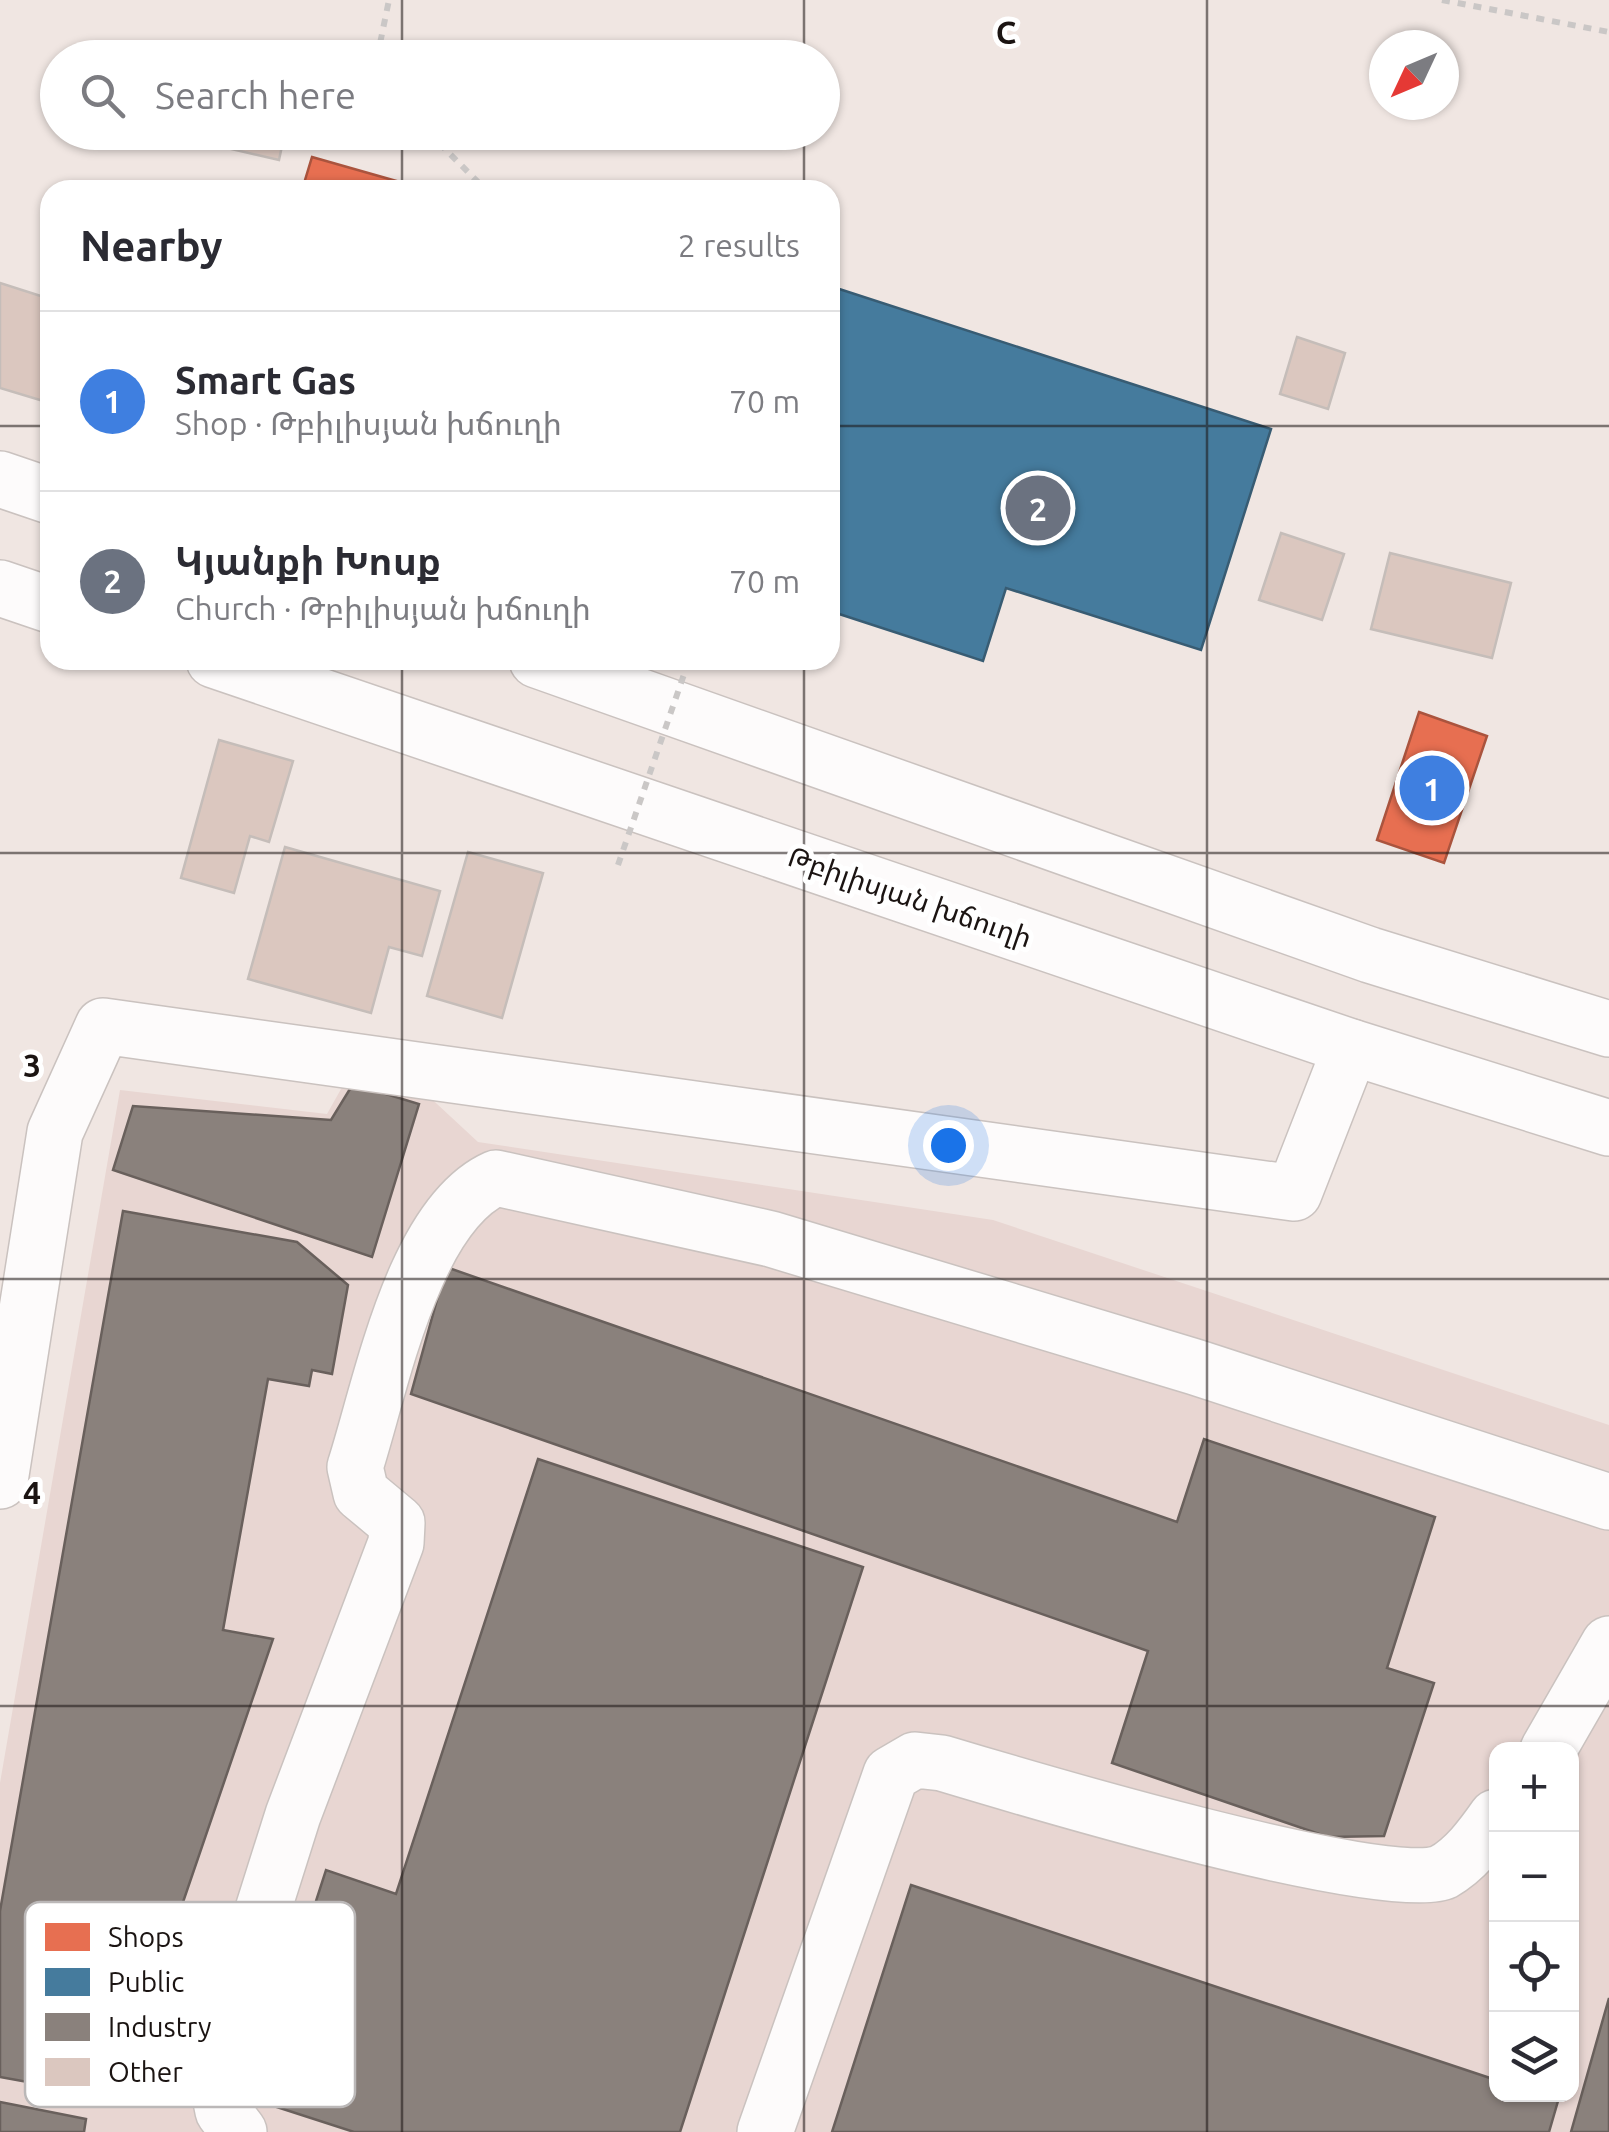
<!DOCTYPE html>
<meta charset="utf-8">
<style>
:root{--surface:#fff;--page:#f2f2f3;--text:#2b2b33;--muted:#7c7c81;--line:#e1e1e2;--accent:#d93025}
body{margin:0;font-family:Ubuntu,"Noto Sans Armenian",sans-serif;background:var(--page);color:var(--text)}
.controls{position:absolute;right:30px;bottom:30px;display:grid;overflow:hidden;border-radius:20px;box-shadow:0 2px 8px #0004}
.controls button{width:90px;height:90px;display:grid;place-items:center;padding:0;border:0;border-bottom:2px solid var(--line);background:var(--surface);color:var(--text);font:50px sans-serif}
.compass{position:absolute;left:1369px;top:30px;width:90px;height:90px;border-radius:50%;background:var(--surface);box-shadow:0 2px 8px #0004;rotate:226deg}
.you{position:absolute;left:948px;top:1145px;width:35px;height:35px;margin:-25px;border:8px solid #fff;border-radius:50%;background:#1a73e8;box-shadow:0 0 0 15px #1a73e833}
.badge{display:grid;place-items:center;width:65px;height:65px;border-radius:50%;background:var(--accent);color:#fff;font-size:32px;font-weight:700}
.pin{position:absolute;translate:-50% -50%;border:5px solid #fff;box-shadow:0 2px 10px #0006}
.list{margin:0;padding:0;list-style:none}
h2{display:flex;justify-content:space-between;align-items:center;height:130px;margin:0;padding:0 40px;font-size:42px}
h2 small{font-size:32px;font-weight:400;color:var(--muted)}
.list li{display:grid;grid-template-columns:65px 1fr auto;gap:30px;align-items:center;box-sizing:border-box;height:180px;padding:0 40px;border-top:2px solid var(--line)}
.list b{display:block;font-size:38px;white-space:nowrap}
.list p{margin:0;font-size:32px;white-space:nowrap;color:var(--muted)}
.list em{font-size:32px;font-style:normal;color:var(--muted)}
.icon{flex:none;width:55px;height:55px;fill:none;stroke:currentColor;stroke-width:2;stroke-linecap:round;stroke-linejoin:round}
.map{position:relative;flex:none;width:1609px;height:2132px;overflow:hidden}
.search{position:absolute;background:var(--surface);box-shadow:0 2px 8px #0004;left:40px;top:40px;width:800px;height:110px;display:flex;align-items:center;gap:25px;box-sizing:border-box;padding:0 35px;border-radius:55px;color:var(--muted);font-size:38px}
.panel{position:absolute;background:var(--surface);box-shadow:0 2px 8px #0004;left:40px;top:180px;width:800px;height:490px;border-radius:30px}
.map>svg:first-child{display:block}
</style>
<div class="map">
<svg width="1609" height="2132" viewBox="0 0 1609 2132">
<rect width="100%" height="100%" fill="#f0e6e2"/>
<path fill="#e8d6d2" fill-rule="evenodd" d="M 350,1073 L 423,1091 L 478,1142 L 993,1220 L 1609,1425 L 1609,2132 L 0,2132 L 0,1783 L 120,1090 L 327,1114 ZM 1496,1750 L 1572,1750 L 1572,2094 L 1496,2094 Z"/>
<path fill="#e76f51" stroke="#aa543e" stroke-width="2.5" d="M 312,157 L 428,190 L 302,190 Z
M 1419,712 L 1487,736 L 1444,863 L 1377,840 Z"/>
<path fill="#457b9d" stroke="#385c73" stroke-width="2.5" d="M 830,286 L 1271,429 L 1201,650 L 1006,588 L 983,661 L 830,611 Z"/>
<path fill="#8a817c" stroke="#69605c" stroke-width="2.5" d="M 353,1084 L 419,1104 L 372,1257 L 113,1170 L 133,1106 L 331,1120 Z
M 123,1211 L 297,1242 L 348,1285 L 332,1374 L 312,1370 L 309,1386 L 268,1379 L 223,1630 L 273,1639 L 116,2098 L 0,2077 L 0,1911 Z
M 446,1267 L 1177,1522 L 1204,1439 L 1435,1517 L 1387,1668 L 1434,1683 L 1384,1836 L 1328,1837 L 1112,1763 L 1148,1651 L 411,1394 Z
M 538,1459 L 863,1567 L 680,2132 L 354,2132 L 252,2099 L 326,1870 L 396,1894 Z
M 911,1885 L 1496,2080 L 1496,2094 L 1539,2094 L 1558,2101 L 1549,2132 L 832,2132 Z
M 1609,1998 L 1609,2132 L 1571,2132 Z
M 0,2102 L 86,2119 L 84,2132 L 0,2132 Z"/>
<path fill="#dbc7bf" stroke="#c5bdb9" stroke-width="2.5" d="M 485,42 L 543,58 L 481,58 Z
M 158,132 L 285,132 L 279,160 Z
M 68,183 L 95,190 L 67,190 Z
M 0,283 L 50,299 L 50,403 L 0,388 Z
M 1297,337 L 1345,353 L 1328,409 L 1280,394 Z
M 1281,533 L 1344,554 L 1322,620 L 1259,600 Z
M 1390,553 L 1511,583 L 1492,658 L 1371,629 Z
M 219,740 L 293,761 L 269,842 L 250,836 L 234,893 L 181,878 Z
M 285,847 L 440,891 L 422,956 L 389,947 L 371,1013 L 248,979 Z
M 468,852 L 543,873 L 502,1018 L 427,996 Z"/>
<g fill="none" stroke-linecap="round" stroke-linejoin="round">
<g stroke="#cac2bf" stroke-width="58">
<path id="minor" d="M 0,1481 L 55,1132 L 103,1026 L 1294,1193 L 1351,1047
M 1548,1750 L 1609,1644
M 239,2132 L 223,2111 L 214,2065 L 293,1815 L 396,1543 L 397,1523 L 361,1493 L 355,1467 C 381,1386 413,1215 496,1178 L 771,1239 L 1195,1367 L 1609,1502
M 765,2132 L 891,1774 L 915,1760 L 942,1763 C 1015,1785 1392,1898 1443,1872 C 1465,1860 1482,1837 1496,1817"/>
</g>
<g stroke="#cac2bf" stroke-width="58">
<path id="major" d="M 0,479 L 50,496
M 0,588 L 50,605
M 214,660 L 1351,1047 L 1609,1128
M 537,660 L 1370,955 L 1609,1029"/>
</g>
<path stroke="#cac7c6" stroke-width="6" stroke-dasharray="8 8" stroke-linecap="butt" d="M 1442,0 L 1609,32
M 377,58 L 389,0
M 428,132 L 486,190"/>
<use href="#minor" stroke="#fdfbfb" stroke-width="55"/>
<use href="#major" stroke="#fdfbfb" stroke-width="55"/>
<path stroke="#cac7c6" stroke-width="6" stroke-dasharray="8 8" stroke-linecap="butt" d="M 618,865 L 689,660"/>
</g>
<path fill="none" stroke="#1b1412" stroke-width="2.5" stroke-opacity="0.55" d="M 402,0 L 402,58M 804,0 L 804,58M 1207,0 L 1207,2132M 402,132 L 402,190M 804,132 L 804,190M 0,426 L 50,426M 830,426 L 1609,426M 402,660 L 402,2132M 804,660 L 804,2132M 0,853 L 1609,853M 0,1279 L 1609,1279M 0,1706 L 1609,1706"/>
<g text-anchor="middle" stroke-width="10" stroke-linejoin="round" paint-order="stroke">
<g font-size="28" fill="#1b1412" stroke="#fff">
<text transform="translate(910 897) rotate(19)" y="10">Թբիլիսյան խճուղի</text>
</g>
</g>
<rect x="25" y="1902" width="330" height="205" rx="15" fill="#fff" stroke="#bbb8b8" stroke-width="2.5"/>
<rect x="45" y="1923" width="45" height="28" fill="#e76f51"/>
<rect x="45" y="1968" width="45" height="28" fill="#457b9d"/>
<rect x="45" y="2013" width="45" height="28" fill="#8a817c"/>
<rect x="45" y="2058" width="45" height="28" fill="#dbc7bf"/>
<g font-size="28" fill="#1b1412">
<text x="108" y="1947">Shops</text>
<text x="108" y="1992">Public</text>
<text x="108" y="2037">Industry</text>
<text x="108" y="2082">Other</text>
</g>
<g font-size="32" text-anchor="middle" font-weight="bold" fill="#1b1412" stroke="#fff" stroke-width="10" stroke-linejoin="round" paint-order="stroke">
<text x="1006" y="44">C</text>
<text x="32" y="1077">3</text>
<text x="32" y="1504">4</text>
</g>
</svg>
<div class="controls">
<button>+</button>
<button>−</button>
<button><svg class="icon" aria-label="locate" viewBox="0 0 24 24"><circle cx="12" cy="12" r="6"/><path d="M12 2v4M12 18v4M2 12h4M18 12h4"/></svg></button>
<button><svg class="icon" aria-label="layers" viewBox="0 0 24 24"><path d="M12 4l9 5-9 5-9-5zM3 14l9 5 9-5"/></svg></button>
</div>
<svg class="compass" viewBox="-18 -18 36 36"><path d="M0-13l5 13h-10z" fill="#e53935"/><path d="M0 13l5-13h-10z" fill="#7c7c81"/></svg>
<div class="you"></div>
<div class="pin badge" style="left:1432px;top:788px;background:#3f7fe0">1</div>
<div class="pin badge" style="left:1038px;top:508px;background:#6b7280">2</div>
<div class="search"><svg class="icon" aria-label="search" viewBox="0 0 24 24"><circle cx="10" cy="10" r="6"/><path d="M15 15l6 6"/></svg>Search here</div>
<section class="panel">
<h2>Nearby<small>2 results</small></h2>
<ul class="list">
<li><span class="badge" style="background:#3f7fe0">1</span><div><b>Smart Gas</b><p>Shop · Թբիլիսյան խճուղի</p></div><em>70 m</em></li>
<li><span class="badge" style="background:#6b7280">2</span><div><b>Կյանքի Խոսք</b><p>Church · Թբիլիսյան խճուղի</p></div><em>70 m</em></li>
</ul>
</section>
</div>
